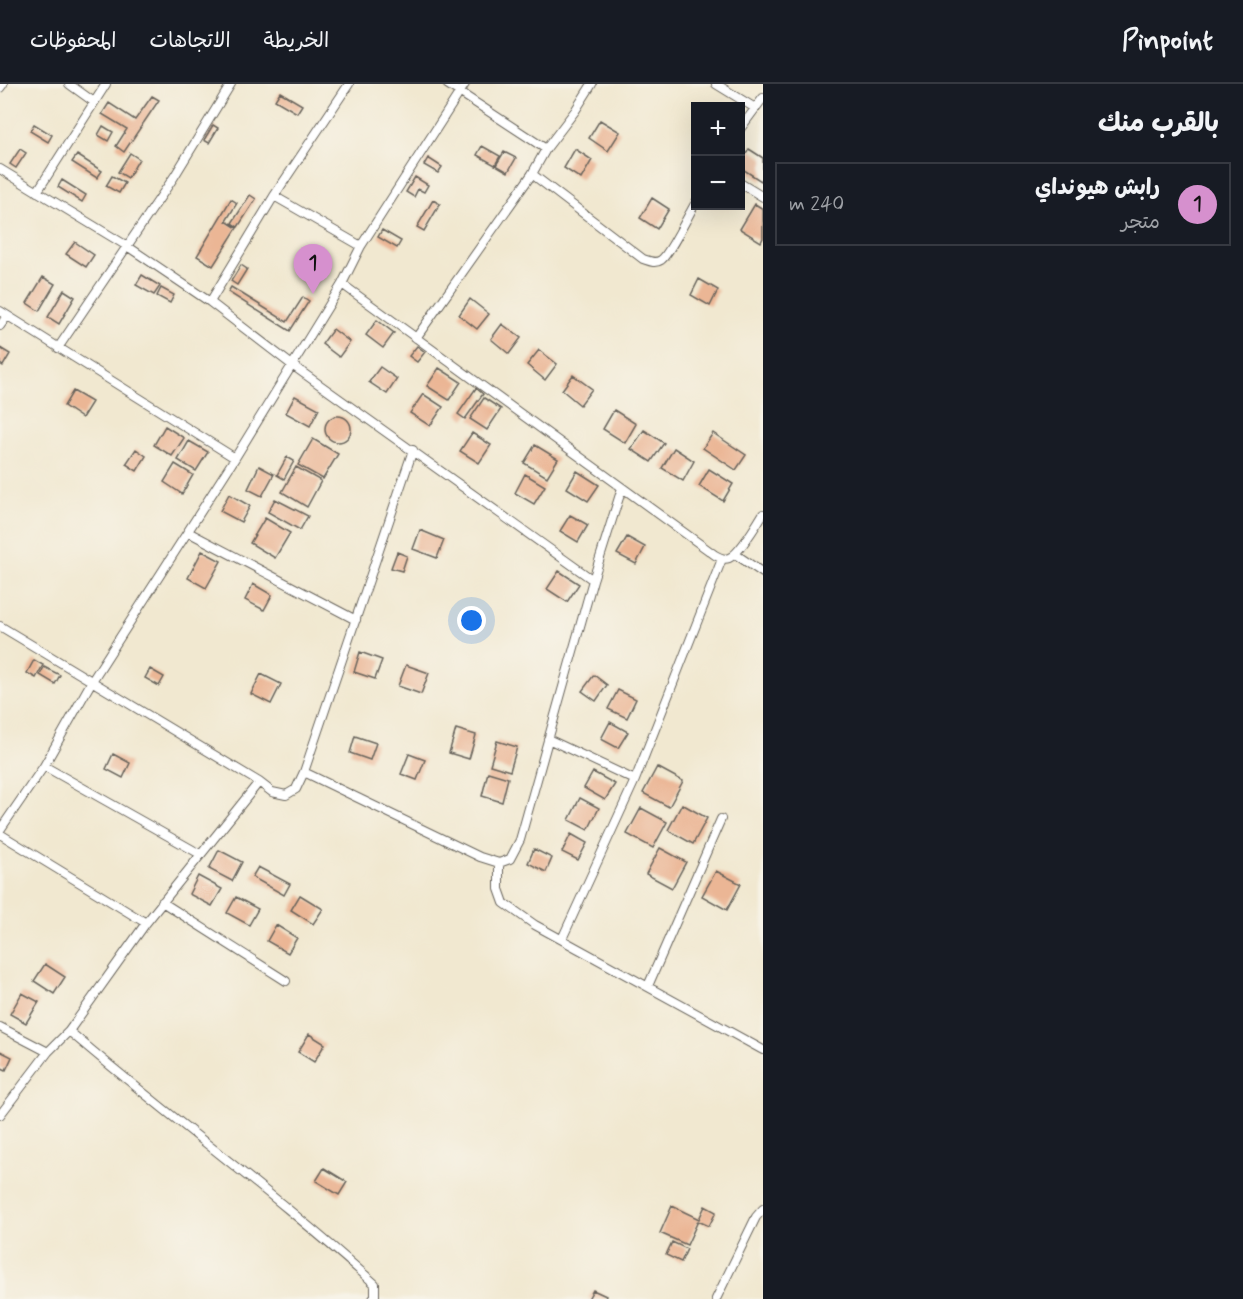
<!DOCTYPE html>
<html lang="ar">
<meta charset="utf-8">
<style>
:root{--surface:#171b24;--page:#20242c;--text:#f1f3f6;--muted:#9ea1a6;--line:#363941;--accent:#d690ce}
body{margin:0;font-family:Mynerve,"Playpen Sans Arabic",sans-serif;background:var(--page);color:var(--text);direction:rtl}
.controls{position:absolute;right:18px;top:18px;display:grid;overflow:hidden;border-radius:0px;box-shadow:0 6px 24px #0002}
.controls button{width:54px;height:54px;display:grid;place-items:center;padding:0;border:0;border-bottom:2px solid var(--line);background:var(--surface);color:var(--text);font:30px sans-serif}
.you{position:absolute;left:472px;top:537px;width:21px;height:21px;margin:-15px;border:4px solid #fff;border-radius:50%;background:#1a73e8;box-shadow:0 0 0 9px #1a73e833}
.badge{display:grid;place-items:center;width:39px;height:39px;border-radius:50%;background:var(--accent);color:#111;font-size:20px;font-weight:700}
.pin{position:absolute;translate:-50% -50px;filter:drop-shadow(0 2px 3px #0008)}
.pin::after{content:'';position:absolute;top:32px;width:21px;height:18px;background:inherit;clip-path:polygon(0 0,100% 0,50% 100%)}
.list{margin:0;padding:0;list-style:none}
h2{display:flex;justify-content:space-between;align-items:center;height:78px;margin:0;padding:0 24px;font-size:26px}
h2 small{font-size:20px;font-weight:400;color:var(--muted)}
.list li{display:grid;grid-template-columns:39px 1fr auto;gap:18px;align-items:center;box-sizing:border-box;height:84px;margin:0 12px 12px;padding:0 12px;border:2px solid var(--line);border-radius:0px}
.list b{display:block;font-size:22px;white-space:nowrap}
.list p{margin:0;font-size:20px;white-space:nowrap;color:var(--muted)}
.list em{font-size:20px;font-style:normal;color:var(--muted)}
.map{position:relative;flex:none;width:763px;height:1215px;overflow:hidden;direction:ltr}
header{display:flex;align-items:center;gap:36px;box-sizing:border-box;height:84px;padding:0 30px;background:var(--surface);border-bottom:2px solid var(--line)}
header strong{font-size:28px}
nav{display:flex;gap:33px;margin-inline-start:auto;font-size:21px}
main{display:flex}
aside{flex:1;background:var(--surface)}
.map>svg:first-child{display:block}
</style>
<header>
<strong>Pinpoint</strong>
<nav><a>الخريطة</a><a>الاتجاهات</a><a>المحفوظات</a></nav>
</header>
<main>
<aside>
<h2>بالقرب منك<small></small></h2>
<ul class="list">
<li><span class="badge">1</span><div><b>رابش هيونداي</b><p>متجر</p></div><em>240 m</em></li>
</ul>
</aside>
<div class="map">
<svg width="763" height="1215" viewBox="0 0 763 1215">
<rect width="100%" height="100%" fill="#f7f3e8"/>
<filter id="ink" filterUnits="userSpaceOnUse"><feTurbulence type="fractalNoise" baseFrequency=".0167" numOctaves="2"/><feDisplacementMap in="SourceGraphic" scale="12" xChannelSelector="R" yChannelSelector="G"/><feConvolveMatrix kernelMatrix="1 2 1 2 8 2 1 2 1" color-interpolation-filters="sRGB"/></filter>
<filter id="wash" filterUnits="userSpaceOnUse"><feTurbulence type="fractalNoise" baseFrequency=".008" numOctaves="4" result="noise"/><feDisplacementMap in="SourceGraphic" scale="24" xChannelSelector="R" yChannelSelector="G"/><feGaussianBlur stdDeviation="1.35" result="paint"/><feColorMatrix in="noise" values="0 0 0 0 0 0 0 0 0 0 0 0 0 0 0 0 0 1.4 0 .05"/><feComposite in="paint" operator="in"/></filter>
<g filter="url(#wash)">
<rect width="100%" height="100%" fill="#f1e8d0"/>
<g id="blocks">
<path fill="#ebb695" d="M 280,8 L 302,21 L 297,29 L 275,16 Z
M 152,12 L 159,16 L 124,68 L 116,62 L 127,45 L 102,30 L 109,19 L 135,36 Z
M 600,36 L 620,48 L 608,67 L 589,54 Z
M 34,40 L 52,51 L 48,58 L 30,47 Z
M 213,41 L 218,44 L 209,59 L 204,56 Z
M 103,42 L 113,48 L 108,57 L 98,51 Z
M 482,62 L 500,72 L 495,81 L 477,71 Z
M 20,65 L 26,69 L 16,84 L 10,80 Z
M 575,65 L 592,76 L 581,95 L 564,84 Z
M 749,65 L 763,74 L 763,94 L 761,97 L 741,84 L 741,79 Z
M 504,68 L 516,74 L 508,88 L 496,81 Z
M 130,69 L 139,75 L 128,94 L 118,88 Z
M 77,71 L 102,87 L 97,94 L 72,78 Z
M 428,74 L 442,83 L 438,89 L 424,81 Z
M 112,92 L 125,99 L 119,109 L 106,102 Z
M 415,93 L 428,101 L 424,108 L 418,105 L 414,113 L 406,108 Z
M 62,96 L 86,111 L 82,118 L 58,103 Z
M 250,111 L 256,115 L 238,143 L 232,139 Z
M 652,114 L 669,125 L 657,145 L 640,134 Z
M 231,115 L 237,119 L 226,137 L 237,144 L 213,182 L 197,172 Z
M 433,116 L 440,120 L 424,147 L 417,143 Z
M 755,120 L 763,125 L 763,154 L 761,158 L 740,145 Z
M 382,146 L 401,157 L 397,164 L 378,153 Z
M 75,158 L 94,171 L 86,183 L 66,170 Z
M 241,181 L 247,185 L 237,201 L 231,197 Z
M 142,191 L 160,202 L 154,211 L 136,201 Z
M 43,193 L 55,200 L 39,227 L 27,219 Z
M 699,195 L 718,206 L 710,222 L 691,211 Z
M 231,203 L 287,238 L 303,213 L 309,217 L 290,247 L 228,208 Z
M 161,204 L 174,211 L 170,219 L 157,212 Z
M 64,206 L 75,213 L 59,240 L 48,233 Z
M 470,215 L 489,230 L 477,245 L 459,231 Z
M 377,236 L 394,249 L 383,264 L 366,251 Z
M 502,240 L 521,254 L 509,270 L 491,255 Z
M 333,245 L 350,258 L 339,273 L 322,260 Z
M 417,262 L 425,268 L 417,278 L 409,272 Z
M 0,264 L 10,270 L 3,282 L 0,280 Z
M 539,266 L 557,280 L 545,296 L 527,281 Z
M 380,283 L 397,295 L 387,310 L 369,298 Z
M 439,284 L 461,298 L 449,316 L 427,302 Z
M 573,291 L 592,305 L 580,321 L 562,306 Z
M 476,304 L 483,310 L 465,335 L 458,330 Z
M 73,307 L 92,318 L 82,334 L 64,322 Z
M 423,310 L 443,323 L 430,342 L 410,329 Z
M 295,312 L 319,325 L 310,342 L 286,329 Z
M 484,314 L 501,325 L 487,346 L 470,335 Z
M 614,326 L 636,340 L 625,359 L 603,345 Z
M325 345a13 13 0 1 1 26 0a13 13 0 1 1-26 0Z
M 165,342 L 184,354 L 172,372 L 154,361 Z
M 644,346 L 664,359 L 651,378 L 631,365 Z
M 472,349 L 491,361 L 479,379 L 460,367 Z
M 713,349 L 746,371 L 736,386 L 703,364 Z
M 313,355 L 338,370 L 323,395 L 298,381 Z
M 189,357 L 208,368 L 196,387 L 178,376 Z
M 535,361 L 558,375 L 547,393 L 524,379 Z
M 674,364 L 694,377 L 683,397 L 662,384 Z
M 136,365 L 146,372 L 137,387 L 126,380 Z
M 287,373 L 294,377 L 284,395 L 277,391 Z
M 175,380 L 193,391 L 182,410 L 164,398 Z
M 259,382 L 274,390 L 262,412 L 248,405 Z
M 296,383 L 321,397 L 307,423 L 282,408 Z
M 709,385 L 733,400 L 723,417 L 699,402 Z
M 577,387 L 599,401 L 588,417 L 567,404 Z
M 525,390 L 545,402 L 534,420 L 515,409 Z
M 229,410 L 250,422 L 241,438 L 220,427 Z
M 275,415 L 308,432 L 300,446 L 268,428 Z
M 570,431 L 588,441 L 578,458 L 560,447 Z
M 265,434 L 290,449 L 275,474 L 250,459 Z
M 420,446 L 444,456 L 437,474 L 413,465 Z
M 627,453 L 645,463 L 636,480 L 617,470 Z
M 202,467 L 221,477 L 206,504 L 188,494 Z
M 397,468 L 407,472 L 402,487 L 391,484 Z
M 559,487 L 579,500 L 567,518 L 547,505 Z
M 253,500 L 272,511 L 264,526 L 245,516 Z
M 360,568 L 382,576 L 375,595 L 354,588 Z
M 34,576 L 43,581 L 36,594 L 27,589 Z
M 406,581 L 429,589 L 421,610 L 398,602 Z
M 44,583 L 60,591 L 55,600 L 40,591 Z
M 150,585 L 164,593 L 159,602 L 145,594 Z
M 261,590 L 281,600 L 271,620 L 251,610 Z
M 594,591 L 607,601 L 596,617 L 582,607 Z
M 618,606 L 636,615 L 627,634 L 608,625 Z
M 610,638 L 628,648 L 618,664 L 601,655 Z
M 456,645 L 476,651 L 469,675 L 449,669 Z
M 355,652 L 376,659 L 370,676 L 350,669 Z
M 497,657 L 517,663 L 510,687 L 490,681 Z
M 113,670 L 130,679 L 123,694 L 106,685 Z
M 409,670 L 425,676 L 417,696 L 401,690 Z
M 657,683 L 683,697 L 669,723 L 643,709 Z
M 488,688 L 508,694 L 502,718 L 482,712 Z
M 593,688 L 615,700 L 605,716 L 584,704 Z
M 580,714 L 599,724 L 588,746 L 569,736 Z
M 682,720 L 707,734 L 693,760 L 668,746 Z
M 641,724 L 667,738 L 653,764 L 627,750 Z
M 571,750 L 587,759 L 578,776 L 562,768 Z
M 660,764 L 686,778 L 672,804 L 646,790 Z
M 534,765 L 552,774 L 546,788 L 528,779 Z
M 219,766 L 242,778 L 232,797 L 209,785 Z
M 258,783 L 290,800 L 284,811 L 252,793 Z
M 716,787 L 741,800 L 727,826 L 702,812 Z
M 198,792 L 222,805 L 212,822 L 189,810 Z
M 300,811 L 323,825 L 313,840 L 291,826 Z
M 236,813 L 258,825 L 249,841 L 227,829 Z
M 276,841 L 297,854 L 288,869 L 267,857 Z
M 45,880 L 65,893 L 54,910 L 34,897 Z
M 22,909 L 39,918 L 26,939 L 10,930 Z
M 309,950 L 325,960 L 314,978 L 298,968 Z
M 0,967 L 12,973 L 6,986 L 0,983 Z
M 324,1084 L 347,1098 L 339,1111 L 316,1097 Z
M 672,1122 L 699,1135 L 705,1122 L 716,1128 L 709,1142 L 698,1137 L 687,1161 L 660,1149 Z
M 672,1158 L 687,1165 L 681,1178 L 666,1171 Z
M 593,1206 L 606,1212 L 605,1215 L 588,1215 Z"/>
</g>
</g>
<g filter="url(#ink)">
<use href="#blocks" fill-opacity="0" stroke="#67635b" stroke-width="1.5"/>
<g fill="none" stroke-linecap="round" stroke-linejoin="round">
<g stroke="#67635b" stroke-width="10">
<path id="street" d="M 69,0 L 94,18
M 447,0 L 546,65
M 465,0 L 361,162 L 342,200 L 715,471 C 720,474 724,476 729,474 C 739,470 757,440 763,430
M 716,0 L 755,24
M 0,4 L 3,0
M 740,45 L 763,14
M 0,85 L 127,162 L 210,218 L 292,281 L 593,496
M 532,90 L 643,175 C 649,177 655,180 661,176 C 669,171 690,128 696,118
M 740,99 L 763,113
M 37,108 L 106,0
M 274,112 L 349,0
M 210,218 L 274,112 L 361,162
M 0,227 L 235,374
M 0,242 L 7,232
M 416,254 L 532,90 L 546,65 L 575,27 L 592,0
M 58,264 L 174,93 L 231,0
M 188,448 L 356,536
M 735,470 L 763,489
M 0,542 L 259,698 L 272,708 L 286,711 L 296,705 L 304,688 L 413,366
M 548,655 L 635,696
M 44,682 L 200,770
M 304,688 L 480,773 L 499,779 L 510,775 L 520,756 L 593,496 L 622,404
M 0,746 L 44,682 L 92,597 L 235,374 L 342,200
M 0,750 L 146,839
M 499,779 L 499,805 L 504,819 L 535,841 L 763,966
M 162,818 L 286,897
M 562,855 L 635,696 L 722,475
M 648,902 L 721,735
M 0,943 L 48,968
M 69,947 C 169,1033 277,1111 375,1200 L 375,1213 L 373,1215
M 0,1031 L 48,968 L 69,947 L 146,839 L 259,698
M 716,1215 L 756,1133 L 763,1125"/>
</g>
<use href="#street" stroke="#fff" stroke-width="8"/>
</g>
</g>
</svg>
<div class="controls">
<button>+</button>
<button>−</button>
</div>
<div class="you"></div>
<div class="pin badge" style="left:313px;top:210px">1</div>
</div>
</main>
